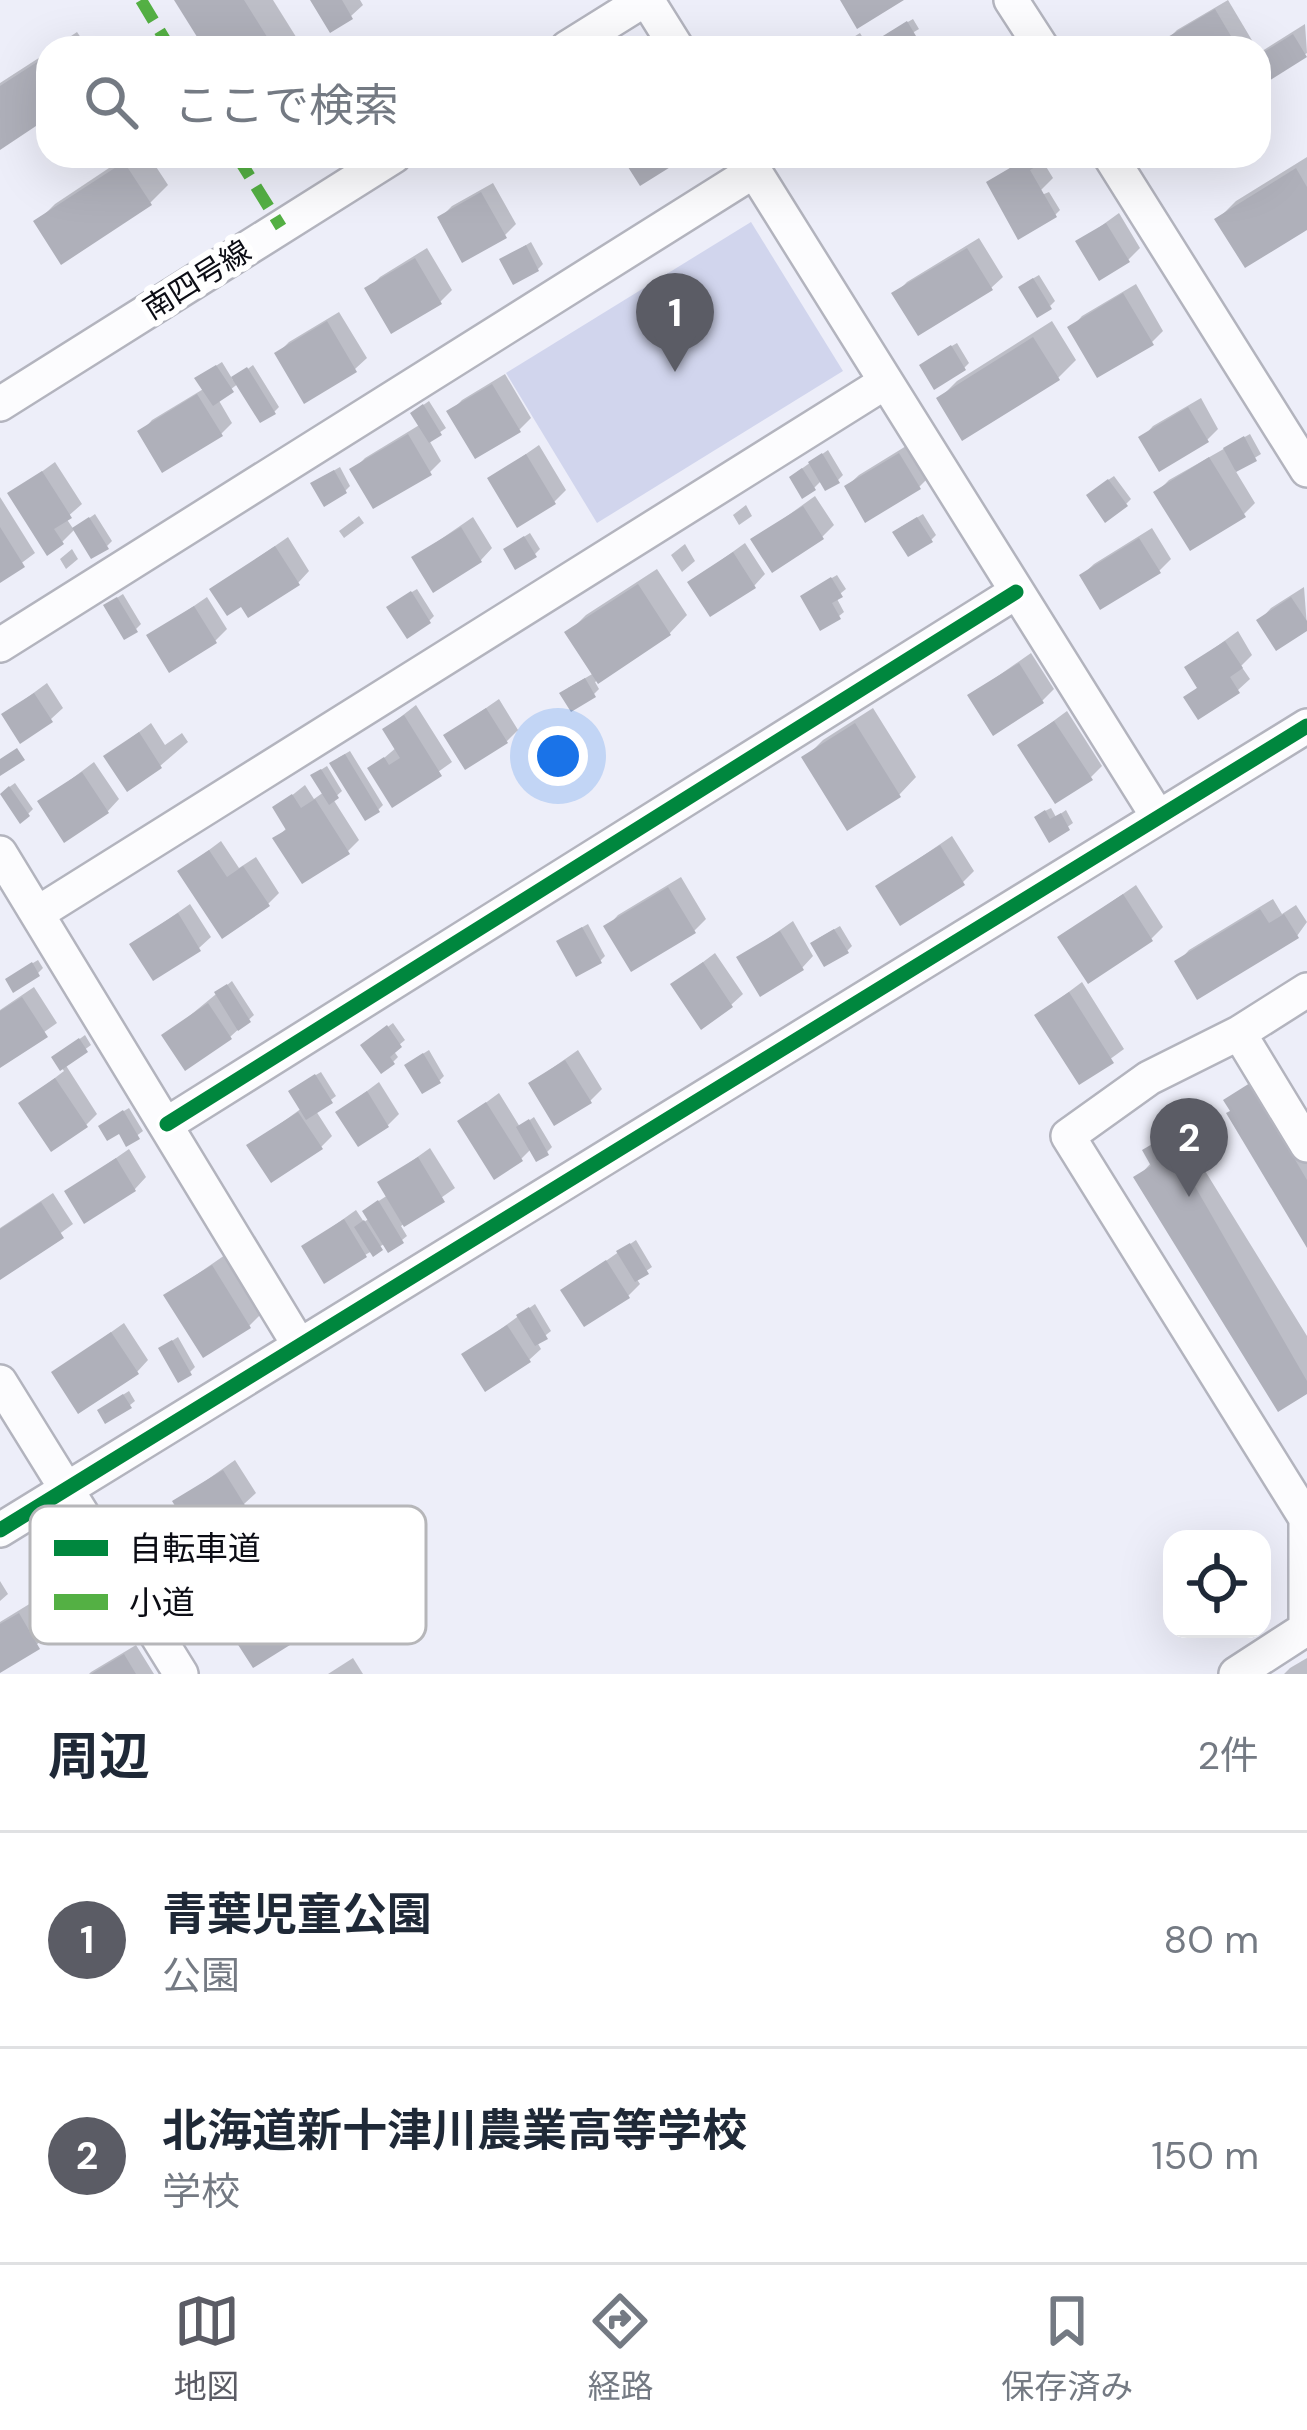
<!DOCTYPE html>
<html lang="ja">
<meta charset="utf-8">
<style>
:root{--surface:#fff;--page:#f6f6f7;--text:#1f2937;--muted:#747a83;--line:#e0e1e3;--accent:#5b5c65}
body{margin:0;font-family:"DM Sans","Noto Sans JP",sans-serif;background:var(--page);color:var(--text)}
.controls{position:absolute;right:36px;bottom:36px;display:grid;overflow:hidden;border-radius:24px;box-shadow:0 12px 48px #0002}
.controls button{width:108px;height:108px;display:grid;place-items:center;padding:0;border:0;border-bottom:3px solid var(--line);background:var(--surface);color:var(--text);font:60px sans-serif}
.you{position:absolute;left:558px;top:756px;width:42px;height:42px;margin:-30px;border:9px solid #fff;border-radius:50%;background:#1a73e8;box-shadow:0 0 0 18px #1a73e833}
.badge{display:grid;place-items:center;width:78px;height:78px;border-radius:50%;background:var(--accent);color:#fff;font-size:39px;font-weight:700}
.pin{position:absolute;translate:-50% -99px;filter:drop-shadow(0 3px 6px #0008)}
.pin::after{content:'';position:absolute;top:63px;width:42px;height:36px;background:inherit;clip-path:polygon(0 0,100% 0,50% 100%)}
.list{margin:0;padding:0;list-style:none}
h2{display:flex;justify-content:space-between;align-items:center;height:156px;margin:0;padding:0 48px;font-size:51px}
h2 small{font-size:39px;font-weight:400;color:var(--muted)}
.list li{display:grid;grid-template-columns:78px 1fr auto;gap:36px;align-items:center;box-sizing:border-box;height:216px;padding:0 48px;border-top:3px solid var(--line)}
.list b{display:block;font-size:45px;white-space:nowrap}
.list p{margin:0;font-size:39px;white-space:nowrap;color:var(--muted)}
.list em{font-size:39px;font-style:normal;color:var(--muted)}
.icon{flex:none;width:66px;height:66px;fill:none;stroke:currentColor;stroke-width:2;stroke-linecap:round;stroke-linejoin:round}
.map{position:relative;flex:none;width:1307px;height:1674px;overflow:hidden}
.search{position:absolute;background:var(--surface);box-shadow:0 12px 48px #0002;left:36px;right:36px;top:36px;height:132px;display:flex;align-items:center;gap:30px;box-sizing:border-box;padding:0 42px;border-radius:36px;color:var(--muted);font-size:45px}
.sheet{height:588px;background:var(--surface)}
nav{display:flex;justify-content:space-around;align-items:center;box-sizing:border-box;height:168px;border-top:3px solid var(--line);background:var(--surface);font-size:33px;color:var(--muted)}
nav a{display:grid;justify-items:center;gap:6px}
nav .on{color:var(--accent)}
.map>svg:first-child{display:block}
</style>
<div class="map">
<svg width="1307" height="1674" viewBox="0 0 1307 1674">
<rect width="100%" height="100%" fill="#edeef9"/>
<path fill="#d1d5ed" d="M 751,222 L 843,371 L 597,523 L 506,373 Z"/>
<path fill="#0003" d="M 177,0 L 273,0 L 303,48 L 207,48 Z
M 313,0 L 360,0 L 363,5 L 351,16 Z
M 1228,0 L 1253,42 L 1248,48 L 1169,48 L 1165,42 L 1177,30 Z
M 913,19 L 919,29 L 887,48 L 887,34 Z
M 1305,24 L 1307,53 L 1259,83 L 1259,53 Z
M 77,32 L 88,48 L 53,48 Z
M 860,33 L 869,48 L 836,48 Z
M 48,52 L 48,115 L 0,146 L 0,83 Z
M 127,156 L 149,156 L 168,185 L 150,203 L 37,222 L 55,204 Z
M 1027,156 L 1048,156 L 1042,160 L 1053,178 L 1032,199 L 1049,192 L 1060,210 L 1055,215 L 990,183 Z
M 1307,157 L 1307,226 L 1218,219 L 1236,201 Z
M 493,183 L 516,224 L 505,235 L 440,218 L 452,206 Z
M 1119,213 L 1140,248 L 1128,260 L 1079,242 Z
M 979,238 L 1003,277 L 991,288 L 895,294 L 907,282 Z
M 531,242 L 543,264 L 538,269 L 503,259 Z
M 427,248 L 452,290 L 440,302 L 368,289 L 380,277 Z
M 1039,275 L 1055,301 L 1050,306 L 1027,282 Z
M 1136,284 L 1163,331 L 1152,342 L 1071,328 L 1082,316 Z
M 339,312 L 367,358 L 355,369 L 277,354 L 289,342 Z
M 1052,321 L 1076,360 L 1058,378 L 939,399 L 957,381 Z
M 957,343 L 969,363 L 964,368 L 928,360 Z
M 222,362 L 233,380 L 253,365 L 279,407 L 274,412 L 239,383 L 218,399 L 232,423 L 221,434 L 141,432 L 152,420 L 205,388 L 203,374 Z
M 505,374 L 531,418 L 519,430 L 450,412 L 462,400 Z
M 1201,398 L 1218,429 L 1207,440 L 1142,438 L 1153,426 Z
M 429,401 L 446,428 L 429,440 L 441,461 L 430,472 L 353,470 L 365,458 L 421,424 L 419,408 Z
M 1250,434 L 1261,454 L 1235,470 L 1255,503 L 1244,514 L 1157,492 L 1169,480 Z
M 911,443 L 931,475 L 919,487 L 847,486 L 859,475 Z
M 539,445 L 566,490 L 554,502 L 490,479 Z
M 828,450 L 843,475 L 838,480 L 822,480 L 814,488 L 797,472 Z
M 55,462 L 82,504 L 66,518 L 74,530 L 62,542 L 11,494 Z
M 340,467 L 350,486 L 345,491 L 319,479 Z
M 1114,476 L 1131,499 L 1126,504 L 1094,490 Z
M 815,496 L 834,525 L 822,537 L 754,540 Z
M 0,497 L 35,553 L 0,579 Z
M 746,505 L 752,516 L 739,525 L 733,515 Z
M 95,514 L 112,541 L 107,546 L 81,524 Z
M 923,514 L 936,535 L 931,540 L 901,527 Z
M 359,516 L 364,523 L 344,538 L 339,531 Z
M 473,517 L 492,548 L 481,560 L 415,557 Z
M 1152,528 L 1171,559 L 1159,571 L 1082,575 L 1094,564 Z
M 530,533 L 540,549 L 535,554 L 511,545 Z
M 288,537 L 309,571 L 298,583 L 242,603 L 213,589 Z
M 745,543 L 765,574 L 754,586 L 691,582 Z
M 685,544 L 695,561 L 682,572 L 671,555 Z
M 72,549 L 78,559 L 66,569 L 60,559 Z
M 657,569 L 687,615 L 670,633 L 595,682 L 599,689 L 594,694 L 568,688 L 594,673 L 568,633 L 586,615 Z
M 837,575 L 846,589 L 836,597 L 844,612 L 839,616 L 808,592 Z
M 1304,587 L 1307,627 L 1260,620 L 1271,608 Z
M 417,589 L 434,616 L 429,621 L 395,602 Z
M 123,594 L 141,624 L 136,629 L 112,601 Z
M 207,597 L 227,629 L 215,641 L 150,636 Z
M 1238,631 L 1252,655 L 1241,666 L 1250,679 L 1238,690 L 1187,698 L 1199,686 L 1187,668 Z
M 1031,653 L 1054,689 L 1042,701 L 971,695 Z
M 47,683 L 63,708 L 51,719 L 5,714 Z
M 499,699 L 518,730 L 507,741 L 447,735 Z
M 416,705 L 452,762 L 393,804 L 371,769 L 397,747 L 385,729 Z
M 873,708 L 916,777 L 899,795 L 805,758 L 823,740 Z
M 1067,711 L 1102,766 L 1091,777 L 1021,745 Z
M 151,723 L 165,745 L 182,733 L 188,742 L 160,766 L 107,756 Z
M 350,751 L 383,805 L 378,810 L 338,758 Z
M 94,762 L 119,799 L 108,811 L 41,802 Z
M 327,766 L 342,791 L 333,799 L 359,840 L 348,851 L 276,838 L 288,827 L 276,808 L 305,785 L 314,799 L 324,792 L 319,771 Z
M 15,783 L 33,809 L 28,814 L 8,788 Z
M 1051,808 L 1056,817 L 1066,810 L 1073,823 L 1050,839 L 1043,812 Z
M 952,836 L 974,871 L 963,882 L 879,886 Z
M 221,841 L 239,868 L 256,857 L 279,893 L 268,904 L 181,871 Z
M 681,877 L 706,919 L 694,931 L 607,927 L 618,915 Z
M 1136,885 L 1163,927 L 1151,939 L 1061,937 Z
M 1273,899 L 1282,914 L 1296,905 L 1307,922 L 1297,936 L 1178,962 L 1189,950 Z
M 190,904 L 211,937 L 199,948 L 133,944 Z
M 793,921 L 813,956 L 802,968 L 740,958 Z
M 588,924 L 605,956 L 600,961 L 565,937 Z
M 840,926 L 852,946 L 847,951 L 819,938 Z
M 715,953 L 743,994 L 731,1005 L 674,984 Z
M 38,960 L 43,968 L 38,973 L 13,975 Z
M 232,981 L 254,1015 L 230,1037 L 165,1036 Z
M 1082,982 L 1124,1049 L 1080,1081 L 1038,1015 Z
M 34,987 L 57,1023 L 0,1063 L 0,1010 Z
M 393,1023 L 405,1040 L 393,1050 L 398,1057 L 393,1062 L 369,1041 Z
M 85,1035 L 91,1045 L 65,1064 L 97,1114 L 86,1125 L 22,1103 L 64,1071 L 54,1058 Z
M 429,1050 L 444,1076 L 439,1081 L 413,1060 Z
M 578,1050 L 602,1089 L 590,1101 L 531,1083 Z
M 321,1072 L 336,1096 L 316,1111 L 332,1136 L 321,1147 L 250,1146 L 302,1108 L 297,1086 Z
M 1256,1081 L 1307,1147 L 1307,1242 L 1233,1110 L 1232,1095 Z
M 379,1082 L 399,1114 L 388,1125 L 339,1112 Z
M 499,1093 L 520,1127 L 534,1117 L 552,1147 L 547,1152 L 531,1149 L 521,1159 L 461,1121 Z
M 129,1108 L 143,1131 L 127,1143 L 120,1130 L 107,1121 Z
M 1172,1134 L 1179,1145 L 1186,1140 L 1307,1336 L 1307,1391 L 1137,1178 L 1152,1162 L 1151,1146 Z
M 430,1148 L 455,1188 L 401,1226 L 407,1236 L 402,1240 L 386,1243 L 365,1255 L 304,1247 L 356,1210 L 364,1222 L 370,1218 L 371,1206 L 388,1195 L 381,1183 Z
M 129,1149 L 146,1177 L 135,1189 L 67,1192 Z
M 53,1193 L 73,1224 L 0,1277 L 0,1228 Z
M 636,1240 L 652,1267 L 636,1278 L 640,1284 L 628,1296 L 564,1290 Z
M 225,1255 L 261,1314 L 249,1326 L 167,1295 Z
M 535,1304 L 551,1331 L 537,1342 L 541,1349 L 529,1360 L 465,1355 Z
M 124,1323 L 148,1360 L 137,1372 L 55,1372 Z
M 178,1337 L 195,1367 L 190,1372 L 167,1344 Z
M 129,1391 L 135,1401 L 130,1405 L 105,1406 Z
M 235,1460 L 256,1493 L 244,1504 L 194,1531 L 154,1559 L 153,1545 L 189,1522 L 176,1502 Z
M 0,1581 L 8,1594 L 0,1601 Z
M 31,1603 L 50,1635 L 0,1670 L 0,1622 Z
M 136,1645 L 154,1674 L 89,1674 L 91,1672 Z
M 353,1658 L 363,1674 L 328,1674 Z
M 1307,1658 L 1307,1674 L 1284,1674 L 1290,1668 Z"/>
<path fill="#afb0ba" d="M 174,0 L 244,0 L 274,48 L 204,48 Z
M 310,0 L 342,0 L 353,19 L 330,33 Z
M 840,0 L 904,0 L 857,29 Z
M 1215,9 L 1238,48 L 1165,48 L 1161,41 Z
M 907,21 L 916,36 L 896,48 L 884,48 L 878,39 Z
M 1293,34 L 1307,57 L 1259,87 L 1259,55 Z
M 48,55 L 48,118 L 0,150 L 0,86 Z
M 621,156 L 688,156 L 640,186 Z
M 1023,156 L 1054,156 L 1030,170 L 1057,217 L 1018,240 L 986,182 L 1025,159 Z
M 124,162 L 152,205 L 61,265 L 33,221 Z
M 1296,168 L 1307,187 L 1307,230 L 1245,268 L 1214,219 Z
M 481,192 L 507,238 L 462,263 L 437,217 Z
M 1106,223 L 1130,262 L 1099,281 L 1075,241 Z
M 526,245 L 539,271 L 513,285 L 499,259 Z
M 967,248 L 993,290 L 918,336 L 891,293 Z
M 415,258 L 442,304 L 391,334 L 364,288 Z
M 1033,278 L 1052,309 L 1037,318 L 1018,287 Z
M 1123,293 L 1154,345 L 1097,378 L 1067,327 Z
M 327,321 L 357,372 L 304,404 L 274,353 Z
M 1033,337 L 1060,380 L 962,441 L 936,398 Z
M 951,345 L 966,370 L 934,390 L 919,365 Z
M 216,365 L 234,392 L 213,406 L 194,378 Z
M 247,367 L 276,414 L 260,423 L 231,377 Z
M 492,384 L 521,432 L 475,459 L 446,411 Z
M 197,394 L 223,436 L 162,473 L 137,431 Z
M 423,404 L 442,435 L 429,443 L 410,413 Z
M 1188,407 L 1209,442 L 1159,472 L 1138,437 Z
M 408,434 L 432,475 L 373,509 L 349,469 Z
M 1244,436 L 1257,461 L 1236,472 L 1223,448 Z
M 822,453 L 840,483 L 825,491 L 808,462 Z
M 899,453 L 921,489 L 865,523 L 844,486 Z
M 526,454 L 556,504 L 517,528 L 487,478 Z
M 1209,457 L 1246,517 L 1190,551 L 1153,492 Z
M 802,468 L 816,490 L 802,499 L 789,477 Z
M 334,470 L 347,493 L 324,507 L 310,483 Z
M 42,471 L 72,518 L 54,529 L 64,544 L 47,556 L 7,493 Z
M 1108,479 L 1128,506 L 1105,523 L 1086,495 Z
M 803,506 L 824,539 L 772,573 L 750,539 Z
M 89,517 L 109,549 L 91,559 L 72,528 Z
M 917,517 L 933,542 L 908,557 L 892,532 Z
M 0,527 L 25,567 L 0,583 Z
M 461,527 L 482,562 L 433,593 L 411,557 Z
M 524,536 L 537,557 L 515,570 L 503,549 Z
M 1139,538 L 1161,573 L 1100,610 L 1079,575 Z
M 275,546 L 300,585 L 248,618 L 241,607 L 227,616 L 209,589 Z
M 733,552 L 756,588 L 710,617 L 687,582 Z
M 831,577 L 843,597 L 832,603 L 841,619 L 820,631 L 800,596 Z
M 638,584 L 671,635 L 598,684 L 564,632 Z
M 411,591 L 431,623 L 407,639 L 386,607 Z
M 117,597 L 138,632 L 124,640 L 103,605 Z
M 1291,597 L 1307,621 L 1307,631 L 1276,651 L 1256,620 Z
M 194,606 L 217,643 L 169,673 L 146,635 Z
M 1225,641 L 1243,668 L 1230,677 L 1240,693 L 1198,720 L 1183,697 L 1197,688 L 1184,667 Z
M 1019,663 L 1044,703 L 993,736 L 967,695 Z
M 585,678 L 596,697 L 571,712 L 559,693 Z
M 34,693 L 53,722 L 20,744 L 1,714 Z
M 486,708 L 508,743 L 465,770 L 443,735 Z
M 404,715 L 442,776 L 392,808 L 367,768 L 384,757 L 389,765 L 400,758 L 382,729 Z
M 1054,721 L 1093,780 L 1055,804 L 1017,745 Z
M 855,723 L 901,797 L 847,831 L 801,757 Z
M 139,732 L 162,768 L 127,792 L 103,756 Z
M 17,748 L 25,760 L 0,776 L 0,759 Z
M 345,754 L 380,812 L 365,821 L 329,763 Z
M 321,769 L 339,798 L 329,805 L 310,775 Z
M 82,772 L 109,813 L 64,843 L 37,801 Z
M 9,786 L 30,816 L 20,824 L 0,794 Z
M 292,794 L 301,808 L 315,799 L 350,854 L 302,884 L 272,838 L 286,830 L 272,807 Z
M 1045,810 L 1050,819 L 1061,813 L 1070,830 L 1049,843 L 1034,817 Z
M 940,845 L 965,885 L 900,926 L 875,886 Z
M 209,850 L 227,877 L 243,866 L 270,906 L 222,939 L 177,871 Z
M 668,887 L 696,933 L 631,972 L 603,926 Z
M 1123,894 L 1153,941 L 1088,984 L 1057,937 Z
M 1260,909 L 1269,923 L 1284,914 L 1299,938 L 1197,1000 L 1174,961 Z
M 178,913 L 201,951 L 153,981 L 129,944 Z
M 582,927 L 602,963 L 576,977 L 556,941 Z
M 834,929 L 849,953 L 824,967 L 810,943 Z
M 780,931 L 804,970 L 760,997 L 736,957 Z
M 32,962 L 40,976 L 13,993 L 5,979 Z
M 703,962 L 733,1007 L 701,1030 L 670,984 Z
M 227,984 L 251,1022 L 238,1031 L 214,992 Z
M 1069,992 L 1114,1063 L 1079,1085 L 1034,1015 Z
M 22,997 L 48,1037 L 0,1068 L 0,1011 Z
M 208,1003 L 232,1039 L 185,1071 L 161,1035 Z
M 387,1025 L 402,1047 L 390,1057 L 395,1064 L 381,1074 L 360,1045 Z
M 79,1038 L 88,1052 L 60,1071 L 51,1057 Z
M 423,1053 L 441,1083 L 422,1094 L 404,1065 Z
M 565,1060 L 592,1103 L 554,1126 L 528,1083 Z
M 315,1074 L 333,1103 L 306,1120 L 288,1091 Z
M 55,1078 L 88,1127 L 51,1152 L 18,1103 Z
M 1250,1083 L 1307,1180 L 1307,1248 L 1226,1113 L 1230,1111 L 1223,1100 Z
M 367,1091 L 389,1127 L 358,1147 L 335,1112 Z
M 486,1102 L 523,1161 L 494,1180 L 457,1121 Z
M 123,1110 L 140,1139 L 126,1147 L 119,1134 L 107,1141 L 98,1126 Z
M 298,1112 L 323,1149 L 271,1183 L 246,1145 Z
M 529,1119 L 549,1155 L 536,1162 L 516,1127 Z
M 1166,1136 L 1307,1381 L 1307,1394 L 1278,1412 L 1133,1177 L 1151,1166 L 1142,1150 Z
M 418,1157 L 445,1202 L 404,1227 L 377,1182 Z
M 116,1158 L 136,1191 L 84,1224 L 64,1191 Z
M 378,1200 L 404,1243 L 388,1253 L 362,1211 Z
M 41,1202 L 64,1238 L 0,1280 L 0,1229 Z
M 344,1219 L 367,1257 L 324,1284 L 301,1246 Z
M 364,1220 L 383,1250 L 373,1257 L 354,1227 Z
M 630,1243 L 649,1274 L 635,1282 L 616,1251 Z
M 606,1260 L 630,1298 L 584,1327 L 560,1290 Z
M 212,1265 L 251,1328 L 203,1358 L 163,1295 Z
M 529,1307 L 548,1339 L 535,1346 L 516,1315 Z
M 507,1325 L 531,1362 L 485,1392 L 461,1354 Z
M 111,1332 L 139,1374 L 78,1414 L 51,1372 Z
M 172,1340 L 192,1375 L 178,1383 L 158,1348 Z
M 123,1394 L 132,1408 L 105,1424 L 97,1410 Z
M 223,1470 L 246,1507 L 195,1538 L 172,1501 Z
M 294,1598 L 314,1630 L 253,1668 L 233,1637 Z
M 19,1613 L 40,1649 L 0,1673 L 0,1624 Z
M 124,1654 L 136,1674 L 91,1674 Z"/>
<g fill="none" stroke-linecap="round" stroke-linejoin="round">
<g stroke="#b3b4be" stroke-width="38">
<path id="minor" d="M 647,0 L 677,48
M 1011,0 L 1042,48
M 567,48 L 644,0
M 745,156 L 1158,817
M 1110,156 L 1307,470
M 0,404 L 394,156
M 0,645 L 754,171
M 0,853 L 299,1345
M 38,913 L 884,383
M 1307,990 L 1239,1033 L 1149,1078 L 1068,1136 L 1307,1520
M 1239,1033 L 1307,1145
M 167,1124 L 1016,592
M 0,1382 L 181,1674
M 0,1530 L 1307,726
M 1306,1629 L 1306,1520
M 1236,1674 L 1307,1628"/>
</g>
<use href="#minor" stroke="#fcfcfe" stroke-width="33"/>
<path stroke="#54b044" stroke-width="12" stroke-dasharray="24 12" stroke-linecap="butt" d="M 141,0 L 170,48
M 237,156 L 281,227"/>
<g stroke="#fff" stroke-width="22">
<path id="cycleway" d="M 167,1124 L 1016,592
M 0,1530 L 1307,726"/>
</g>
<use href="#cycleway" stroke="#00873e" stroke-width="15"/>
</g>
<g text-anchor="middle" stroke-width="12" stroke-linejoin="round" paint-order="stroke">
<g font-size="30" fill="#0c0d15" stroke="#fff">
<text transform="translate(197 280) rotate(-32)" y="10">南四号線</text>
</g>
</g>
<rect x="30" y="1506" width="396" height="138" rx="18" fill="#fff" stroke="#b6b6b9" stroke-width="3"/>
<rect x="54" y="1540" width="54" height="16" fill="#00873e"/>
<rect x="54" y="1594" width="54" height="16" fill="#54b044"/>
<g font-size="33" fill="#0c0d15">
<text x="129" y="1560">自転車道</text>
<text x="129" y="1614">小道</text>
</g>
</svg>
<div class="controls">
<button><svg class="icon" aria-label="locate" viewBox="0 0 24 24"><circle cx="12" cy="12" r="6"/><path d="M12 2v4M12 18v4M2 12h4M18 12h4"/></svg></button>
</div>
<div class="you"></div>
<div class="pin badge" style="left:675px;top:372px">1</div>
<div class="pin badge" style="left:1189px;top:1197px">2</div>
<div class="search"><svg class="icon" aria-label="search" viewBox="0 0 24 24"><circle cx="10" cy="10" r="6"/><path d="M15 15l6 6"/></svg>ここで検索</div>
</div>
<section class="sheet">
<h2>周辺<small>2件</small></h2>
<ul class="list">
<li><span class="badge">1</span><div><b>青葉児童公園</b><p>公園</p></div><em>80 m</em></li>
<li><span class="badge">2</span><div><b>北海道新十津川農業高等学校</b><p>学校</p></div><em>150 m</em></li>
</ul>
</section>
<nav>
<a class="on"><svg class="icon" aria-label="map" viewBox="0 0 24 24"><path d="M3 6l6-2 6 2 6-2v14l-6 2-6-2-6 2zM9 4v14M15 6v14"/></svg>地図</a>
<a><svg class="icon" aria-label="directions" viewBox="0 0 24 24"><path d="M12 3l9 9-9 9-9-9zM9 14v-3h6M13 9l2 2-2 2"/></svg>経路</a>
<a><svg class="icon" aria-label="saved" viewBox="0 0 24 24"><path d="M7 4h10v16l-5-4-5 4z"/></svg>保存済み</a>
</nav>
